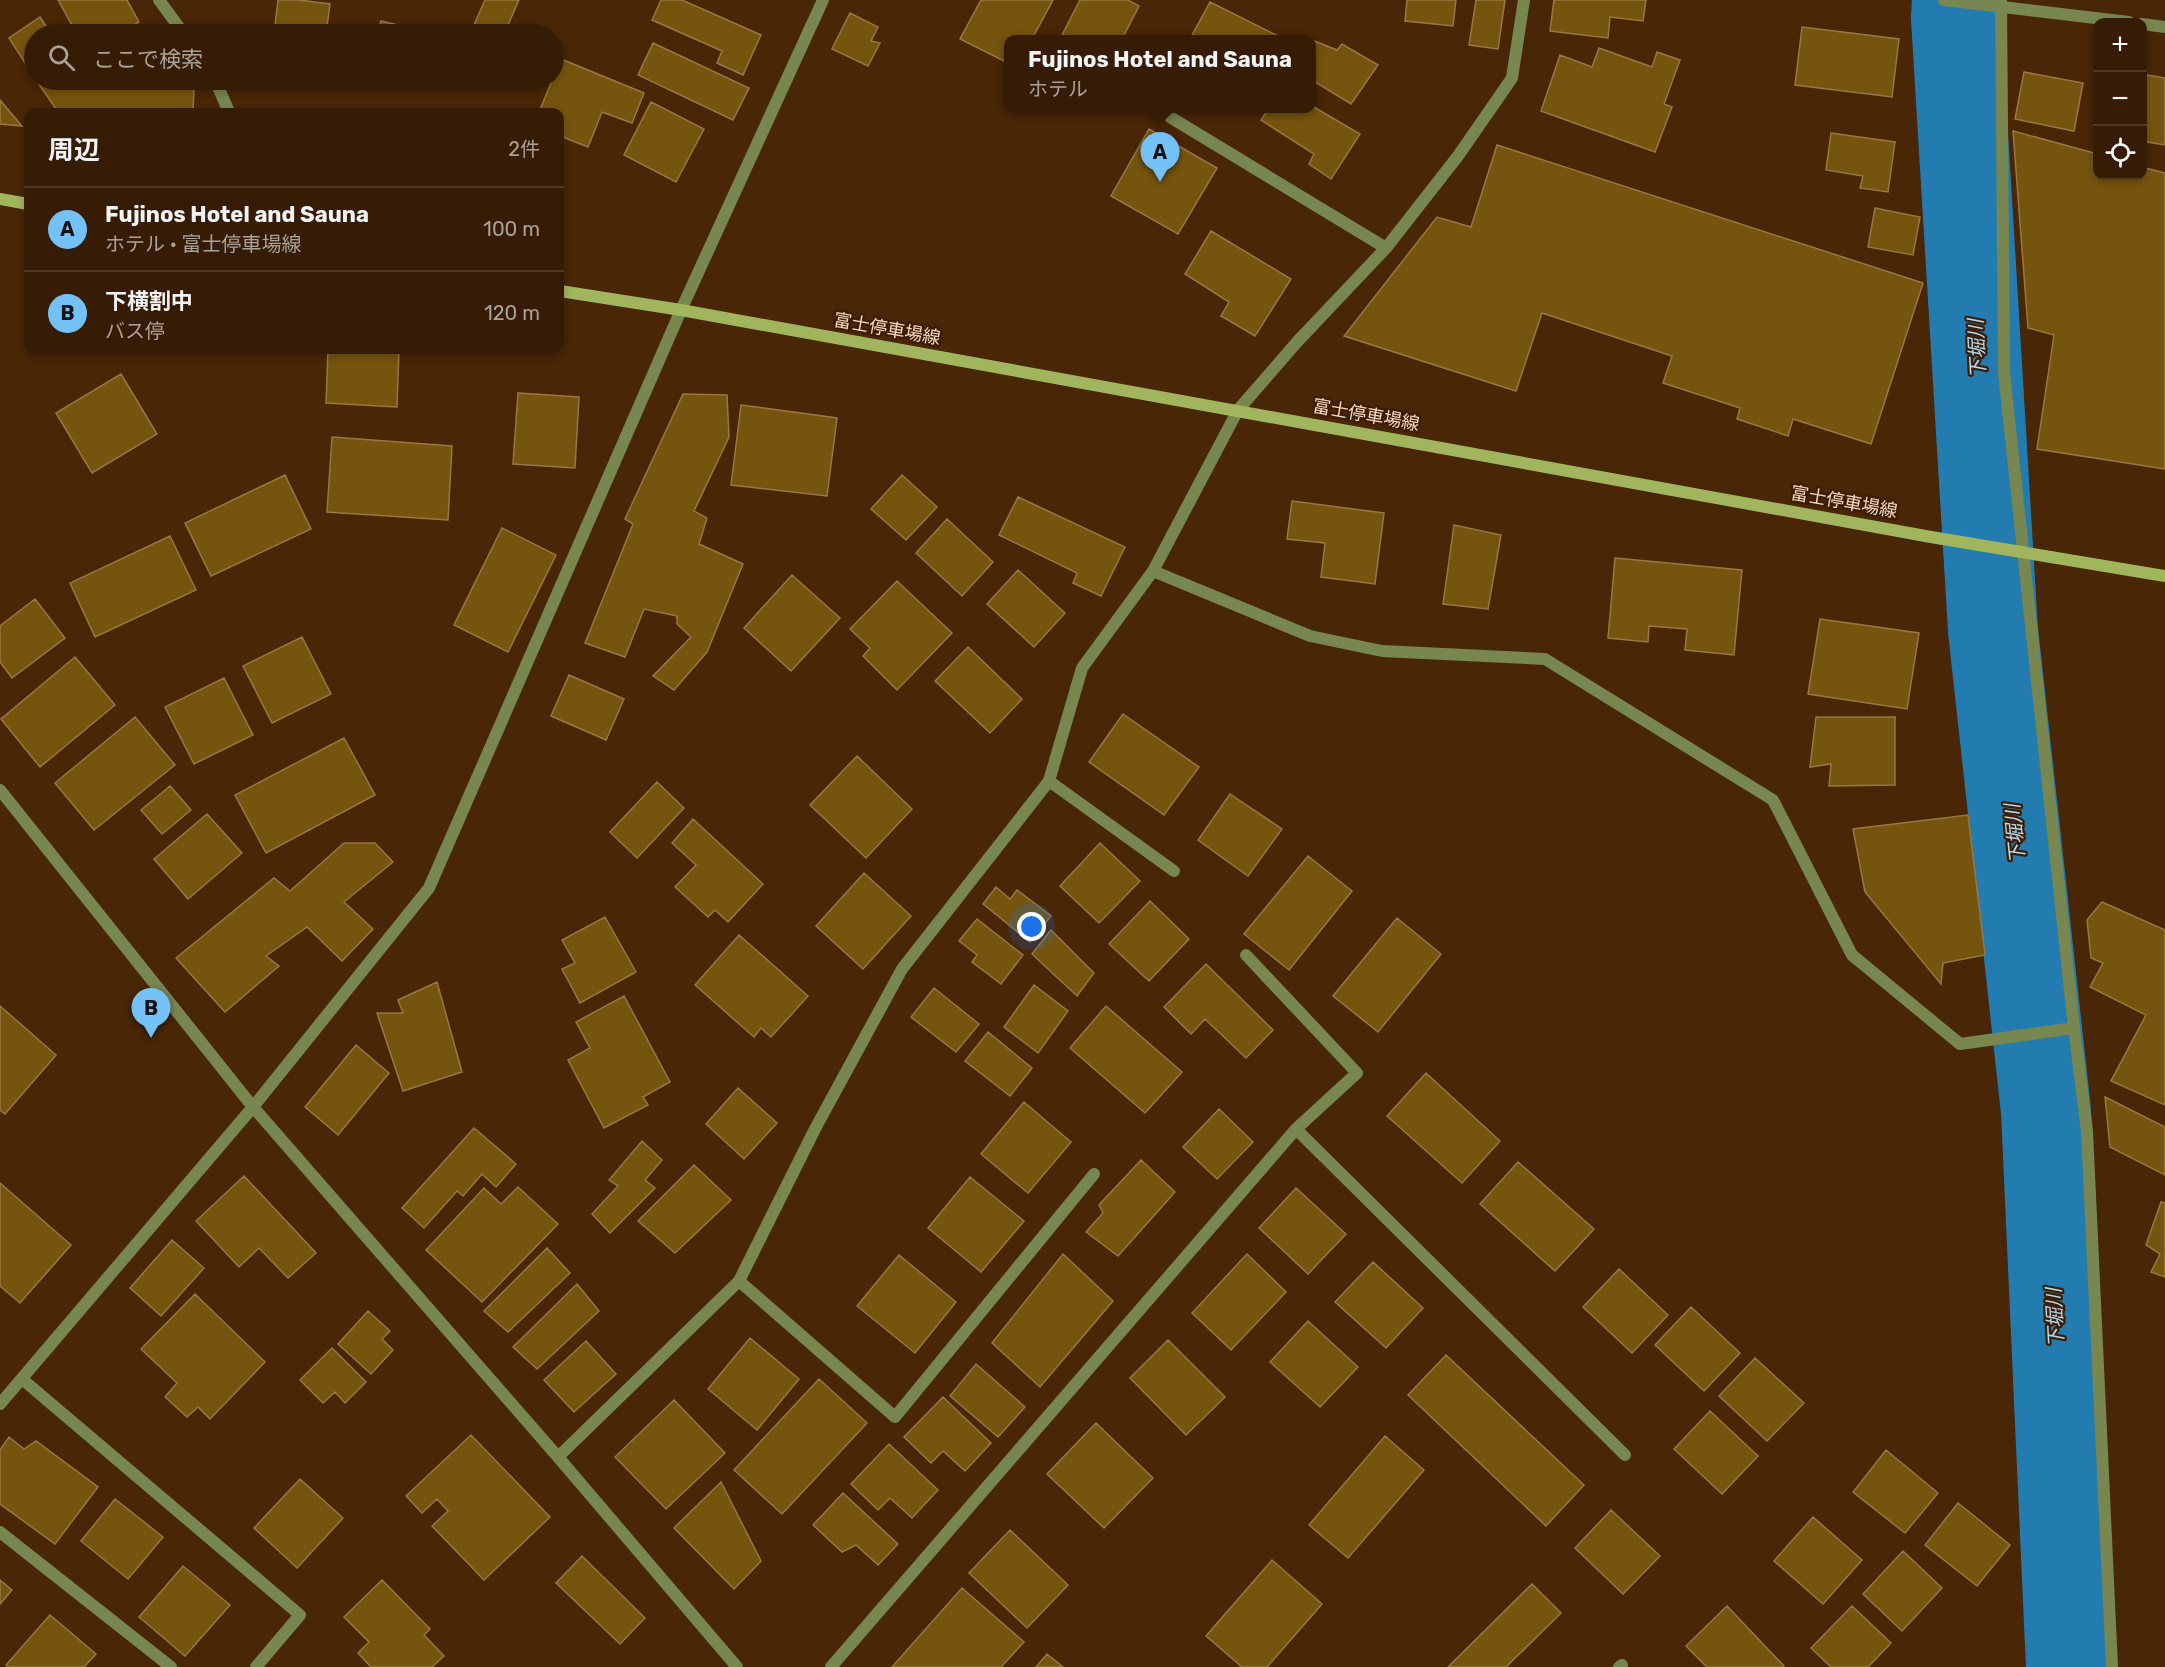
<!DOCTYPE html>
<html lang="ja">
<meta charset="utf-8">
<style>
:root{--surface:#361c04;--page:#412913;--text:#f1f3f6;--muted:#aaa19a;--line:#503a26;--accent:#73c1f6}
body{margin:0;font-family:Rubik,"Noto Sans JP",sans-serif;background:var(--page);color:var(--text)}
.controls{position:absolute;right:18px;top:18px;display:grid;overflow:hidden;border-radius:12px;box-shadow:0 3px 9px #0003}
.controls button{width:54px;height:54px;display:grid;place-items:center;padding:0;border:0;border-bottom:2px solid var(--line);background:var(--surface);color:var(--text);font:30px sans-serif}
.you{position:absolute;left:1032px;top:927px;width:21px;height:21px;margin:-15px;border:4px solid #fff;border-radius:50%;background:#1a73e8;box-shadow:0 0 0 9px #1a73e833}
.badge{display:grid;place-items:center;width:39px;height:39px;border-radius:50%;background:var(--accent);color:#111;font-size:20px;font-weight:700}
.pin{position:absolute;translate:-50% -50px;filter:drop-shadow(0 2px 3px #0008)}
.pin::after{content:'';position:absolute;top:32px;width:21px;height:18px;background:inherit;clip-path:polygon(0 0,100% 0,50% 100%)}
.popup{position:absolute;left:1004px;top:35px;width:312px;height:78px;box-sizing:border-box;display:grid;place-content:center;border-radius:12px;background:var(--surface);filter:drop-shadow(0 2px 4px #0005);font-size:20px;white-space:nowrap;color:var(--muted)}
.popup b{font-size:22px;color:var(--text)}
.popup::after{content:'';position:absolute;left:50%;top:100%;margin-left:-12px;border:12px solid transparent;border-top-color:var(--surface)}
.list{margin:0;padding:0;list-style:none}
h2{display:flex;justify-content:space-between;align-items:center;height:78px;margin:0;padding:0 24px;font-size:26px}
h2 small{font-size:20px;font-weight:400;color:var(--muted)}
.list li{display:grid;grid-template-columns:39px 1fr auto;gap:18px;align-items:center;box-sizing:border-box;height:84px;padding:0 24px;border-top:2px solid var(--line)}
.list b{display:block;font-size:22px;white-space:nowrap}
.list p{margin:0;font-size:20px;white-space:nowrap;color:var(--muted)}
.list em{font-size:20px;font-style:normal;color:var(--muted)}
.icon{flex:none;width:33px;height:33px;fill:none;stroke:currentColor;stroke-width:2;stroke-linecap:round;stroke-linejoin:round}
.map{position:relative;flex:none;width:2165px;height:1667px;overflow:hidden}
.search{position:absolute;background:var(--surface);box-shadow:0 3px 9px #0003;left:24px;top:24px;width:540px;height:66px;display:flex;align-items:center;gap:15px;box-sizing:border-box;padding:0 21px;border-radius:33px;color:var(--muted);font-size:22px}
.panel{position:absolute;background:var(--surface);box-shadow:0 3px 9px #0003;left:24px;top:108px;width:540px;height:246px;border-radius:12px}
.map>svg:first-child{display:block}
</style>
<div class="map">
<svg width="2165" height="1667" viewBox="0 0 2165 1667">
<rect width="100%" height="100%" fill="#482606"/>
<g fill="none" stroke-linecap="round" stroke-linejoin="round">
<path stroke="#227cb0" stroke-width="90" d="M 1957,0 L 1956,18 L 1993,630 L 2046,1111 L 2071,1667"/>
</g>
<path fill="#75540e" stroke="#987841" stroke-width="1.5" d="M 58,0 L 127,0 L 139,22 L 117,34 L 100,34 L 98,31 L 92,34 L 77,34 Z
M 278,0 L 299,0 L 330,4 L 326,34 L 274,34 Z
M 485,0 L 519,0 L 504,34 L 470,34 Z
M 661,0 L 682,0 L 761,35 L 743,75 L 717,63 L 722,51 L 652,20 Z
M 981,0 L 1053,0 L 1032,39 L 1008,39 L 1008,63 L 960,39 Z
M 1080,0 L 1128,0 L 1139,6 L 1122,39 L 1060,39 Z
M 1407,0 L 1456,0 L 1453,26 L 1405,21 Z
M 1476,0 L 1505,0 L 1498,49 L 1469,45 Z
M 1554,0 L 1646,0 L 1643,21 L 1610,17 L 1608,38 L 1550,31 Z
M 1210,2 L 1284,39 L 1190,39 Z
M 850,13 L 878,27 L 871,41 L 880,43 L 868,66 L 832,49 Z
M 40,17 L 51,34 L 34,34 L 34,77 L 9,38 Z
M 381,21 L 437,34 L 378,34 Z
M 1802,27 L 1899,39 L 1892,97 L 1795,85 Z
M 1312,40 L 1337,50 L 1342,44 L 1378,65 L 1351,104 L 1312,80 Z
M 653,43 L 749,88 L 733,120 L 638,75 Z
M 1599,48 L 1652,67 L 1657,52 L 1680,60 L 1664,104 L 1672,107 L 1655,152 L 1541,111 L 1560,55 L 1592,67 Z
M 561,59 L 644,93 L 632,123 L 602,112 L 588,147 L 560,136 L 560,112 L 539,112 Z
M 2024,72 L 2083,83 L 2074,131 L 2015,119 Z
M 2147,75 L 2165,78 L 2165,145 L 2142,141 L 2142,100 Z
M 36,80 L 102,80 L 106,85 L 194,88 L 193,112 L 58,112 Z
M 0,100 L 22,126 L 0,124 Z
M 651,102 L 704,129 L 676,182 L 624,155 Z
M 1312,106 L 1360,134 L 1331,179 L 1309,164 L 1314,154 L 1261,120 L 1269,108 L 1312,108 Z
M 1149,129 L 1217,168 L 1178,234 L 1111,196 Z
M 2013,131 L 2098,154 L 2098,176 L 2142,176 L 2142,167 L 2165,173 L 2165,469 L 2037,449 L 2054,335 L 2028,328 Z
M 1831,133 L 1895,142 L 1888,192 L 1860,188 L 1863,176 L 1826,170 Z
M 1497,145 L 1923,283 L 1871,444 L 1793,419 L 1788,436 L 1737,419 L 1740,408 L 1663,383 L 1672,356 L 1542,313 L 1516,391 L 1344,336 L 1437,217 L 1471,227 Z
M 1875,208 L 1920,217 L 1913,255 L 1868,247 Z
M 1211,231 L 1291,279 L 1255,336 L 1221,316 L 1229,302 L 1185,274 Z
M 328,350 L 399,350 L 397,407 L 326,403 Z
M 121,374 L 157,434 L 92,473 L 56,413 Z
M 518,393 L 579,397 L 575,468 L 513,464 Z
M 683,394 L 727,395 L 729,437 L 694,511 L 707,518 L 699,544 L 743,564 L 707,652 L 674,690 L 653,676 L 691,637 L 677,624 L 677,616 L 644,609 L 625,657 L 585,643 L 633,524 L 625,519 Z
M 741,405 L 837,418 L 827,496 L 731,485 Z
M 332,437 L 452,446 L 448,520 L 327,512 Z
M 285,475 L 311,529 L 211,576 L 185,523 Z
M 902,475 L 937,507 L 906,540 L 871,509 Z
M 1018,497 L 1125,547 L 1101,596 L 1073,583 L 1077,573 L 999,535 Z
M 1292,501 L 1384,513 L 1375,584 L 1321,577 L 1325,543 L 1287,539 Z
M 947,519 L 993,562 L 962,596 L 916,553 Z
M 1454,525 L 1501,535 L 1488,609 L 1443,604 Z
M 502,528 L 556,555 L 508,652 L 454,625 Z
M 170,536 L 196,590 L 95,637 L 70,583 Z
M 1615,558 L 1742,570 L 1734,655 L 1685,650 L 1687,629 L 1649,626 L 1648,642 L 1608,638 Z
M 1018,570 L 1065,613 L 1034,647 L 987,604 Z
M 792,575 L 840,618 L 791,671 L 744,628 Z
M 897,581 L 952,633 L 897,690 L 863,656 L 870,648 L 850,629 Z
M 35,599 L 65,638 L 12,678 L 0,662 L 0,626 Z
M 1820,619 L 1919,633 L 1907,709 L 1808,694 Z
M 302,637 L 331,694 L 272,723 L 243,666 Z
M 968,647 L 1022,699 L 990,733 L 935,681 Z
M 75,657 L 115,705 L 40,767 L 1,719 Z
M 569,675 L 624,699 L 606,740 L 551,716 Z
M 224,678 L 253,735 L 194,764 L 165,707 Z
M 1123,714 L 1199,767 L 1164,815 L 1089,762 Z
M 135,717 L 175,765 L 94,830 L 55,783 Z
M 1816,717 L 1895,717 L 1895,785 L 1829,786 L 1831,764 L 1810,767 Z
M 344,738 L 375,795 L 266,853 L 235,795 Z
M 857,756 L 912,809 L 866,858 L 810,805 Z
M 657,782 L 684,808 L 637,858 L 610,832 Z
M 170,786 L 191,810 L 162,834 L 141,810 Z
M 1230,794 L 1282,829 L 1248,876 L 1198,840 Z
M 207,814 L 242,853 L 188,899 L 154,859 Z
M 1968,815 L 1985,955 L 1943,963 L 1941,984 L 1865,892 L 1853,829 Z
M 693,819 L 763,884 L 728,922 L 715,910 L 708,917 L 675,887 L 696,865 L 672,843 Z
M 344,843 L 375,843 L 393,862 L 344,902 L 373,929 L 342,961 L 307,927 L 266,956 L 279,966 L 225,1012 L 176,958 L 274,878 L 290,891 Z
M 1100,843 L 1140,881 L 1099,923 L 1060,886 Z
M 1308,856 L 1352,891 L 1289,970 L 1244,934 Z
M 864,873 L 911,916 L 863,969 L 816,926 Z
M 996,887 L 1010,899 L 1017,890 L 1051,916 L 1030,942 L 983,904 Z
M 1150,901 L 1189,939 L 1149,981 L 1109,944 Z
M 2102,902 L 2165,930 L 2165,1105 L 2111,1081 L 2146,1015 L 2090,987 L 2103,963 L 2091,958 L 2087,920 Z
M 605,917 L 636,972 L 580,1003 L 562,969 L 575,963 L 562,940 Z
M 1397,918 L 1441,954 L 1378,1032 L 1333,996 Z
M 977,919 L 1023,955 L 1001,984 L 972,962 L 977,955 L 959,941 Z
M 1051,930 L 1094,973 L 1077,996 L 1032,954 Z
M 739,935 L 808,996 L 771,1037 L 761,1028 L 754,1037 L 695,985 Z
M 1206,964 L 1273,1030 L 1246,1058 L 1205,1019 L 1191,1034 L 1164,1007 Z
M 437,982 L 462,1072 L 403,1091 L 377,1013 L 403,1013 L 398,1000 Z
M 1034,985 L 1068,1011 L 1038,1053 L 1004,1027 Z
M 934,988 L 979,1024 L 956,1052 L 911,1017 Z
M 624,996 L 670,1082 L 643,1097 L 648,1105 L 604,1128 L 568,1060 L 590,1048 L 576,1022 Z
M 0,1006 L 56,1055 L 5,1114 L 0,1110 Z
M 1106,1006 L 1182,1072 L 1145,1113 L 1070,1048 Z
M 988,1032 L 1032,1068 L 1010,1096 L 965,1061 Z
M 356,1045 L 389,1073 L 338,1135 L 305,1107 Z
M 1426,1073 L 1500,1141 L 1462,1183 L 1387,1116 Z
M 738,1088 L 777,1123 L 744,1159 L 706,1124 Z
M 2105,1097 L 2165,1127 L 2165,1175 L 2110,1147 Z
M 1024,1102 L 1071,1142 L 1028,1193 L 981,1154 Z
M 1219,1109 L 1253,1142 L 1217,1179 L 1183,1147 Z
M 474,1128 L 516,1164 L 496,1187 L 482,1174 L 463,1196 L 457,1191 L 424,1228 L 402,1208 Z
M 642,1141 L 662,1160 L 645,1180 L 655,1188 L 610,1233 L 592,1214 L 618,1186 L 609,1180 Z
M 1141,1160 L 1175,1192 L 1118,1256 L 1086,1232 L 1103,1213 L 1099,1205 Z
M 1518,1162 L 1594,1229 L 1555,1271 L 1480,1204 Z
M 694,1165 L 731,1200 L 675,1253 L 638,1221 Z
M 244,1176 L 316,1253 L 288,1278 L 259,1248 L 239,1267 L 196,1221 Z
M 970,1177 L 1024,1221 L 981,1272 L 928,1228 Z
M 0,1183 L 71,1245 L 20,1303 L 0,1286 Z
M 518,1187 L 558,1224 L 482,1302 L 426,1250 L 484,1188 L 501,1204 Z
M 1296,1188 L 1346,1234 L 1308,1274 L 1259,1228 Z
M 2161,1202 L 2165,1203 L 2165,1277 L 2151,1272 L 2160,1254 L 2146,1245 Z
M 172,1240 L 204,1268 L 161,1316 L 130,1288 Z
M 547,1248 L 570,1273 L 508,1332 L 484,1311 Z
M 1063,1254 L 1113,1301 L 1040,1387 L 992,1343 Z
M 1247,1254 L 1286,1292 L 1231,1350 L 1192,1313 Z
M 899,1255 L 956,1302 L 915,1353 L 857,1306 Z
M 1373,1262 L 1423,1308 L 1386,1348 L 1335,1302 Z
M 1619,1269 L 1668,1315 L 1632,1353 L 1583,1307 Z
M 577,1284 L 599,1311 L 537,1369 L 513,1347 Z
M 195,1294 L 265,1362 L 210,1419 L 198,1407 L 187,1417 L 165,1397 L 177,1383 L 141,1349 Z
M 1691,1307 L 1740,1353 L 1704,1391 L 1655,1345 Z
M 368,1311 L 390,1331 L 382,1339 L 393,1350 L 371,1374 L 338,1344 Z
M 1308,1321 L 1358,1367 L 1320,1407 L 1270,1362 Z
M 750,1338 L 799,1379 L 757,1430 L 708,1389 Z
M 1168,1340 L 1225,1397 L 1186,1435 L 1130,1378 Z
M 586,1341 L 616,1374 L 574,1412 L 544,1380 Z
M 332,1348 L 366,1382 L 345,1403 L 335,1392 L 323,1403 L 300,1380 Z
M 1446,1355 L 1584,1485 L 1546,1526 L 1408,1395 Z
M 1755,1358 L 1804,1403 L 1767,1441 L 1719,1396 Z
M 976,1364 L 1025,1407 L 998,1437 L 950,1396 Z
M 819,1379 L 867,1423 L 782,1514 L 734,1470 Z
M 943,1397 L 991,1443 L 965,1471 L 943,1451 L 931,1463 L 904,1437 Z
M 674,1400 L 725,1453 L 666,1509 L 615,1457 Z
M 1710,1411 L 1758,1456 L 1722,1494 L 1674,1449 Z
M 1096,1423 L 1153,1478 L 1104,1528 L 1047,1474 Z
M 471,1435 L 550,1517 L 484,1580 L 432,1526 L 448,1511 L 437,1499 L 422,1513 L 406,1496 Z
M 1385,1436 L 1424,1470 L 1348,1558 L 1309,1525 Z
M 9,1437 L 24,1449 L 36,1441 L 98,1487 L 55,1544 L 0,1504 L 0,1450 Z
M 889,1444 L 938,1490 L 912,1518 L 890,1498 L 878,1510 L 851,1484 Z
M 1886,1450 L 1938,1493 L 1905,1533 L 1853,1492 Z
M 300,1479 L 343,1518 L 297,1568 L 254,1528 Z
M 721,1482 L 761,1561 L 734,1589 L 674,1528 Z
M 843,1493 L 898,1544 L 878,1565 L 856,1545 L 842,1552 L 813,1525 Z
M 115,1499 L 163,1537 L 128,1579 L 81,1541 Z
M 1958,1503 L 2010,1545 L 1977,1586 L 1925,1545 Z
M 1611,1510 L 1660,1556 L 1623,1594 L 1575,1548 Z
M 1813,1517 L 1862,1560 L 1823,1604 L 1774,1561 Z
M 1010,1530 L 1068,1585 L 1027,1628 L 969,1573 Z
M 1903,1551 L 1942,1588 L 1902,1631 L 1863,1594 Z
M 582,1556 L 645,1618 L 620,1644 L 556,1583 Z
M 1272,1560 L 1322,1604 L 1267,1667 L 1242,1667 L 1206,1636 Z
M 183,1566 L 230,1605 L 185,1656 L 139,1617 Z
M 0,1580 L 12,1590 L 0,1604 Z
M 382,1580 L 430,1629 L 424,1635 L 444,1656 L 432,1667 L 371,1667 L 358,1653 L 369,1642 L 344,1617 Z
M 1532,1584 L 1561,1613 L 1506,1667 L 1448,1667 Z
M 962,1588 L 1024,1642 L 1001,1667 L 892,1667 Z
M 1727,1606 L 1784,1666 L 1783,1667 L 1707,1667 L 1686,1646 Z
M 1852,1606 L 1891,1643 L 1868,1667 L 1831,1667 L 1811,1648 Z
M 50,1615 L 96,1654 L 84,1667 L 9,1667 L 6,1665 Z
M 1047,1654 L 1063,1667 L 1036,1667 Z"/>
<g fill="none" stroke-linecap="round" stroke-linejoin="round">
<path stroke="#78864f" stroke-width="12" d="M 1170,117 L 1386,248"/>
<path stroke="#78864f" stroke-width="12" d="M 159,0 L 184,34
M 1944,0 L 2129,22
M 2001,0 L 2004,372 L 2074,1028 L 2087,1131 L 2112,1667
M 2142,24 L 2165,27
M 215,80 L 229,112
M 1153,571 L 1310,636 L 1382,651 L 1545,659 L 1773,800 L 1852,955 L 1960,1044 L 2074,1028
M 1049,781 L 1174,871
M 1296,1129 L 1625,1455
M 739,1281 L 895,1417 L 1094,1174
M 22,1379 L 300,1615 L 256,1667
M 0,1404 L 253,1107 L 429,888 L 681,310 L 823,0
M 558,1457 L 739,1281 L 816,1127 L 902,969 L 1049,781 L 1082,668 L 1153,571 L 1238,410 L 1297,342 L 1386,248 L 1458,156 L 1512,78 L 1524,0
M 0,1532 L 171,1667
M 831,1667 L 1296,1129 L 1357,1073 L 1246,955
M 1619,1667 L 1622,1665"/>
<path stroke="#78864f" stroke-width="12" d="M 0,790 L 253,1107 L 558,1457 L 737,1667"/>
<path stroke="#a1b65c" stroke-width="12" d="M 0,199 L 28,204
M 560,291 L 681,310 L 1931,537 L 2165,576"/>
</g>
<g text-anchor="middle" stroke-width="4.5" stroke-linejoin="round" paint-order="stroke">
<g font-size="18" fill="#f4d9c4" stroke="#3d1c00">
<text transform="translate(887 329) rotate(10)" y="6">富士停車場線</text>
<text transform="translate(1366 415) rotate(10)" y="6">富士停車場線</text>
<text transform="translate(1844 502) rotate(10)" y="6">富士停車場線</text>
</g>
<g font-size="20" font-style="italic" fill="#b2d9f6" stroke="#3d1c00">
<text transform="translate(1977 349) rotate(-93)" y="7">下堀川</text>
<text transform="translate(2015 834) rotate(-96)" y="7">下堀川</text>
<text transform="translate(2055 1318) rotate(-93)" y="7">下堀川</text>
</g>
</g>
</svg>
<div class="controls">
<button>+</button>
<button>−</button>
<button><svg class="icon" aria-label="locate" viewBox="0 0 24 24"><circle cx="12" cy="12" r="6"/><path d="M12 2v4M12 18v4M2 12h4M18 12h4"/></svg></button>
</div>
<div class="you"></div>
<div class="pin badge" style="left:1160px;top:182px">A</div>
<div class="popup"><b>Fujinos Hotel and Sauna</b>ホテル</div>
<div class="pin badge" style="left:151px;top:1038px">B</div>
<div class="search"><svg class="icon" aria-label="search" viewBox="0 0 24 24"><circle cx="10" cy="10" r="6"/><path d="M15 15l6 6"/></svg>ここで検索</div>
<section class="panel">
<h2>周辺<small>2件</small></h2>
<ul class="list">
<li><span class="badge">A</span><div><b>Fujinos Hotel and Sauna</b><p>ホテル · 富士停車場線</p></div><em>100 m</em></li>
<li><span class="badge">B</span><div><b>下横割中</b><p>バス停</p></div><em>120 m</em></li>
</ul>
</section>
</div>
